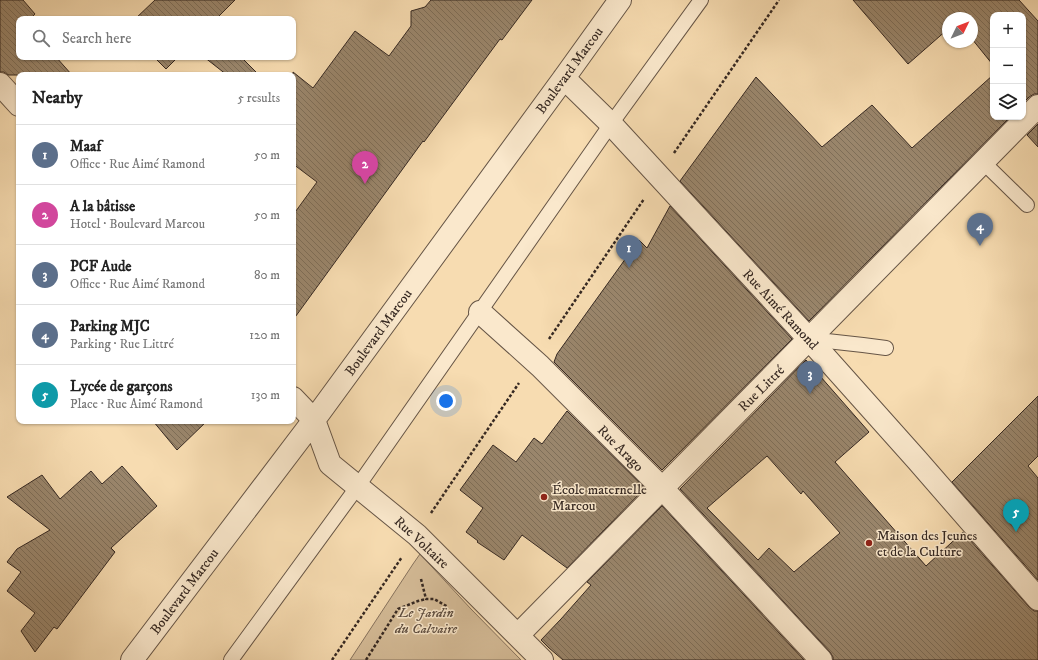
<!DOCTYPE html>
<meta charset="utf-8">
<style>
:root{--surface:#fff;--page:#f6f6f6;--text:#222;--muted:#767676;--line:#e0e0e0;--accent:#ea580c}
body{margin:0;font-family:"IM FELL DW Pica",serif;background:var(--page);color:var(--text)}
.controls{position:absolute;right:12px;top:12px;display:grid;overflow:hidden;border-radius:8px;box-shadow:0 1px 3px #0004}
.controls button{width:36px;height:36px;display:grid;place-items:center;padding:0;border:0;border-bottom:1px solid var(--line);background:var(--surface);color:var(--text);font:20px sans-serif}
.compass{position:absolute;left:942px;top:12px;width:36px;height:36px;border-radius:50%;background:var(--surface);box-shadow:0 1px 3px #0004;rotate:47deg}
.you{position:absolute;left:446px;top:401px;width:14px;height:14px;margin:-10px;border:3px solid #fff;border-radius:50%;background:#1a73e8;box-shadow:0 0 0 6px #1a73e833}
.badge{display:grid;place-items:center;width:26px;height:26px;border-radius:50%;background:var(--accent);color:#fff;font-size:13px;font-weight:700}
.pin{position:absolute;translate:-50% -33px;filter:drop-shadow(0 1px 2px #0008)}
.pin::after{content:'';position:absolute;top:21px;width:14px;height:12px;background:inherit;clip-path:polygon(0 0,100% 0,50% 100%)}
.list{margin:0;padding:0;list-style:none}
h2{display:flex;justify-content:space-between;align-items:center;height:52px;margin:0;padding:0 16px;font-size:17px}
h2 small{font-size:13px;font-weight:400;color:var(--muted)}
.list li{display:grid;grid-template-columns:26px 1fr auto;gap:12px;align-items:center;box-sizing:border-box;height:60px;padding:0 16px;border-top:1px solid var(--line)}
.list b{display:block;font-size:15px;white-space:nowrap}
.list p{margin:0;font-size:13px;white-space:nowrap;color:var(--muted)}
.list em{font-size:13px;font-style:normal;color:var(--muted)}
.icon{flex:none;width:22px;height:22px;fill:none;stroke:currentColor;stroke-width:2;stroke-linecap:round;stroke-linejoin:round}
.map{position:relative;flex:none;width:1038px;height:660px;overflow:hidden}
.search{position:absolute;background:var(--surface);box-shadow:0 1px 3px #0004;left:16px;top:16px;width:280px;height:44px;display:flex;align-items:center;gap:10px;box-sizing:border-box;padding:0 14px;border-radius:8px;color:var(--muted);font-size:15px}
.panel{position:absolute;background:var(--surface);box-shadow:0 1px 3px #0004;left:16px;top:72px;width:280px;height:352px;border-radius:8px}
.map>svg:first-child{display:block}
</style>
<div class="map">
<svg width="1038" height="660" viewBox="0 0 1038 660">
<defs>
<pattern id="building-back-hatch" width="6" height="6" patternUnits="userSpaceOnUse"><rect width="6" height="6" fill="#9a866c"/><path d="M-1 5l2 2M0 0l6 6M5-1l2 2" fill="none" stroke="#7e6e58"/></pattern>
</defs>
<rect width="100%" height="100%" fill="#f7dcb1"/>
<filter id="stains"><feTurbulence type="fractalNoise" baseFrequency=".005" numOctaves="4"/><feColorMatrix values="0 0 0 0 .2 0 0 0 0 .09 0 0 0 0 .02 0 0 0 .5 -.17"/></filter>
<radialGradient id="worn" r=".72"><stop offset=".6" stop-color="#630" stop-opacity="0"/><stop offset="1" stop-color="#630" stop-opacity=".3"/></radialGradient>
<path fill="#d6bd99" stroke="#86725e" d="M 420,554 L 471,609 L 521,660 L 350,660 L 413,564 Z"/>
<path fill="url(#building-back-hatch)" stroke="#352822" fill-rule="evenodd" d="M 0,0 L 23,0 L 35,14 L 30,19 L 19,19 L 19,57 L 56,57 L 72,75 L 8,75 L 4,72 L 0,72 Z
M 155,0 L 235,0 L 216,19 L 135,19 Z
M 431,0 L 532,0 L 502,40 L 500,39 L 424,142 L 423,141 L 293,320 L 293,215 L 317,182 L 293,164 L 293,72 L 313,88 L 355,31 L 389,56 L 411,26 L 411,11 L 425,7 Z
M 853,0 L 1019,0 L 1038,21 L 1038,94 L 1034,94 L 1029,97 L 1023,103 L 1023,15 L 993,15 L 993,65 L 972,39 L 972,18 L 948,18 L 948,29 L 908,64 Z
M 154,57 L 178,57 L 166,69 Z
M 204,57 L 241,57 L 259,75 L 227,75 Z
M 993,75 L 993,117 L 1010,117 L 809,321 L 680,181 L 756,77 L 822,147 L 872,105 L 912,148 Z
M 1038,124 L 1038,147 L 1027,135 Z
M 670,206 L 792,339 L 662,470 L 554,362 L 557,354 L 639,240 L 647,248 Z
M 806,360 L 869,432 L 835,462 L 926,566 L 963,532 L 1029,607 L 1034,611 L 1038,611 L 1038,660 L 833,660 L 833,657 L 830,652 L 680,489 ZM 767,456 L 801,494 L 803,491 L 840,533 L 794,572 L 769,548 L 758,560 L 707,508 Z
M 1038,396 L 1038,456 L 1028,466 L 1038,478 L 1038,580 L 952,482 Z
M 567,411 L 645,488 L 567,568 L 522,535 L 504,560 L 477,542 L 478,541 L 466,532 L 483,508 L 460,490 L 493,445 L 516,462 L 534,438 L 542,444 Z
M 153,421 L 207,421 L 177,450 Z
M 122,466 L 157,506 L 111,548 L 115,552 L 57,629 L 54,627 L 35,652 L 21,631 L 35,613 L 7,591 L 21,572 L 7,562 L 17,549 L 50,530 L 7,497 L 42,475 L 60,499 L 91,471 L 102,484 Z
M 662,506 L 804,660 L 563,660 L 549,648 L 541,640 L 561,619 L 591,585 L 587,582 Z"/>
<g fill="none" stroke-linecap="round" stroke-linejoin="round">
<g stroke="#665546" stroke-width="16">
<path id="lane" d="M 983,162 L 1027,205
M 809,339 L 863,345 L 886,348
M 231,660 L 358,486 L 611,124 L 701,0"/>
</g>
<g stroke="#665546" stroke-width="24">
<path id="street" d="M 564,78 L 611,124 L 809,339 L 917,460 L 1038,599
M 0,84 L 19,105
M 480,312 L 540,366 L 662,488 L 821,660
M 293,398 L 314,420 L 330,464 L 417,535 L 542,660
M 518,635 L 1038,106
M 132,660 L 314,420 L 564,78 L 620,0"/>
</g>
<path stroke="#352822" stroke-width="2.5" stroke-dasharray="3 2" stroke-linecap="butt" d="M 674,153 L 779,0
M 549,339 L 644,199
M 431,513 L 519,383
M 421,579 L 426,599 L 434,599 L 448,607
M 332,660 L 402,557
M 366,660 L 398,609 L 418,601 L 426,599"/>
<use href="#lane" stroke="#fae8cc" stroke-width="14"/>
<use href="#street" stroke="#fae8cc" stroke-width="22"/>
</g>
<g fill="#8f2418" stroke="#fae8cc" stroke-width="1.5">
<circle cx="544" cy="497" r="4"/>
<circle cx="869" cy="543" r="4"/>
</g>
<g text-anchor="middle" stroke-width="3" stroke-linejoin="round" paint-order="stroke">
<g font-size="14" fill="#352822" stroke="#fae8cc">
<text transform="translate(569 70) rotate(-54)" y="5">Boulevard Marcou</text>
<text transform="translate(781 309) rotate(47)" y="5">Rue Aimé Ramond</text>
<text transform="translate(378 332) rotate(-54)" y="5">Boulevard Marcou</text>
<text transform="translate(761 388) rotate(-45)" y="5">Rue Littré</text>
<text transform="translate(621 448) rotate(45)" y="5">Rue Arago</text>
<text transform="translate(422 542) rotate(43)" y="5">Rue Voltaire</text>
<text transform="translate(184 591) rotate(-53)" y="5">Boulevard Marcou</text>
</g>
<g font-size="14" fill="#352822" stroke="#fae8cc" text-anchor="start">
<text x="552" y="494">École maternelle<tspan x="552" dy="16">Marcou</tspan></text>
<text x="877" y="540">Maison des Jeunes<tspan x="877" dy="16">et de la Culture</tspan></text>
</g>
<g font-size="14" font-style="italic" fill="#5d4d40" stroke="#fae8cc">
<text x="426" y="617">Le Jardin<tspan x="426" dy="16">du Calvaire</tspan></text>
</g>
</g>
<rect width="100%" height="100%" filter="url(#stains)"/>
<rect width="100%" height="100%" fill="url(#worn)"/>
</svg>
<div class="controls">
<button>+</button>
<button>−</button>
<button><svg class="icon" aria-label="layers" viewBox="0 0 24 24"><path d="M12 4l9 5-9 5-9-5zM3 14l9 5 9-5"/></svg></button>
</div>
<svg class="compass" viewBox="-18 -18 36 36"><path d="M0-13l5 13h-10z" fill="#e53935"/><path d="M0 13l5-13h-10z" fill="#767676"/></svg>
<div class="you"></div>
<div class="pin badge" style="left:629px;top:268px;background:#5c6f8a">1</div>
<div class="pin badge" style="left:365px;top:184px;background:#d1479c">2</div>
<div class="pin badge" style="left:810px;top:394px;background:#5c6f8a">3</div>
<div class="pin badge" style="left:980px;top:246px;background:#5c6f8a">4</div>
<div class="pin badge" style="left:1016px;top:532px;background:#0f9aa8">5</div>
<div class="search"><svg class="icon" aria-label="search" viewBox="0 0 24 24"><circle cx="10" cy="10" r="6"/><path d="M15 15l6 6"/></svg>Search here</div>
<section class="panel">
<h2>Nearby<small>5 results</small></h2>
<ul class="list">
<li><span class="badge" style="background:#5c6f8a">1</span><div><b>Maaf</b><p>Office · Rue Aimé Ramond</p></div><em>50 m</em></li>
<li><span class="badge" style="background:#d1479c">2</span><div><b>A la bâtisse</b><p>Hotel · Boulevard Marcou</p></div><em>50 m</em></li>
<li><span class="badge" style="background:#5c6f8a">3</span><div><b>PCF Aude</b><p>Office · Rue Aimé Ramond</p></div><em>80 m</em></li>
<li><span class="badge" style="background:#5c6f8a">4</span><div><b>Parking MJC</b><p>Parking · Rue Littré</p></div><em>120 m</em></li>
<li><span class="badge" style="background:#0f9aa8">5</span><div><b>Lycée de garçons</b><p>Place · Rue Aimé Ramond</p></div><em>130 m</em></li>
</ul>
</section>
</div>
